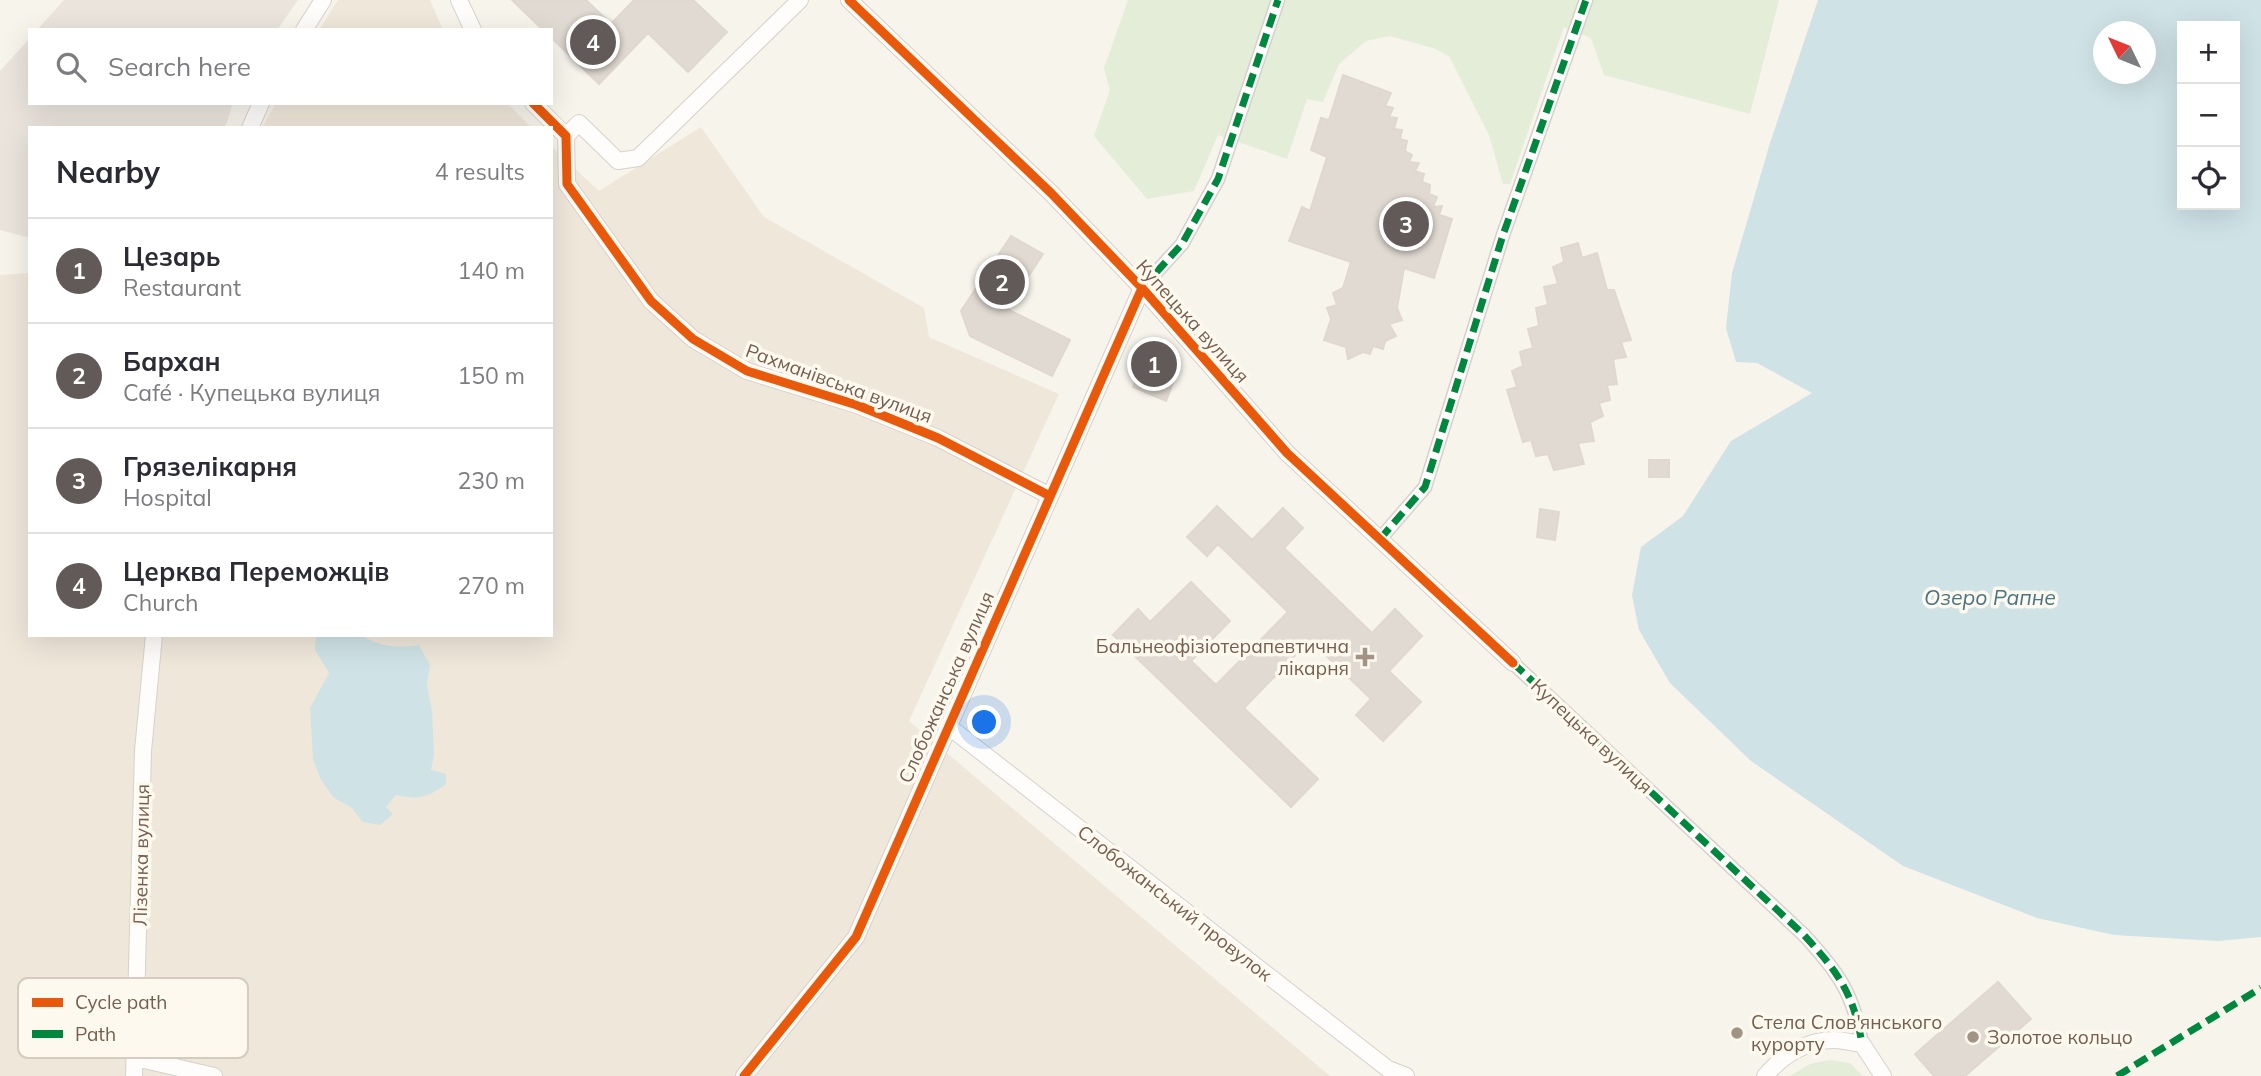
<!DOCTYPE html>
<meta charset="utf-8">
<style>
:root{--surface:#fff;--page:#f2f2f3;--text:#2b2b33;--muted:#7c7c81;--line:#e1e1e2;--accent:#615a58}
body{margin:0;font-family:Mulish,sans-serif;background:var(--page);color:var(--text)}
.controls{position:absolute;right:21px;top:21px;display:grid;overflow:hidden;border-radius:0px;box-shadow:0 7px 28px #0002}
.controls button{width:63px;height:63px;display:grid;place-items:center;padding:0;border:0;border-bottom:2px solid var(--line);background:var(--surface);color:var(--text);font:35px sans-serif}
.compass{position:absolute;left:2093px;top:21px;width:63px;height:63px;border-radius:50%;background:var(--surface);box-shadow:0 7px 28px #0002;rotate:313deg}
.you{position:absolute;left:985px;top:723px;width:24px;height:24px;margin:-18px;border:5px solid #fff;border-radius:50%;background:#1a73e8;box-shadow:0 0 0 10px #1a73e833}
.badge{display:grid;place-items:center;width:46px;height:46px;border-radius:50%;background:var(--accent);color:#fff;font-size:23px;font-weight:700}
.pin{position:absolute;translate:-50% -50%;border:4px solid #fff;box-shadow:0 2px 7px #0006}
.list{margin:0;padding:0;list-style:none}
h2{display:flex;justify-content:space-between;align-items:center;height:91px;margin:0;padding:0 28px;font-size:30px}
h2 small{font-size:23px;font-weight:400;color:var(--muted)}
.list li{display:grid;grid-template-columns:46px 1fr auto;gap:21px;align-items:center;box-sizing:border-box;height:105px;padding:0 28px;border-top:2px solid var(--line)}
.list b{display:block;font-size:26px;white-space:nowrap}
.list p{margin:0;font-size:23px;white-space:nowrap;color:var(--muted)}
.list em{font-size:23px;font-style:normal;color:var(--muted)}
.icon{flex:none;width:38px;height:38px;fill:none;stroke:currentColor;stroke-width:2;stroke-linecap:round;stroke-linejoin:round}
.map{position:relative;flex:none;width:2261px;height:1076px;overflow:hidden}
.search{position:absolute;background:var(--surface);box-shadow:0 7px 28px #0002;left:28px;top:28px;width:525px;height:77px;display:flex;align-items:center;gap:18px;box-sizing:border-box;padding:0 24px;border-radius:0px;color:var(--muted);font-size:26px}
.panel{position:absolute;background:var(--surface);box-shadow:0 7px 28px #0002;left:28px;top:126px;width:525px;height:511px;border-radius:0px}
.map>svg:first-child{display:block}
</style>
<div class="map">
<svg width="2261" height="1076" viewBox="0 0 2261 1076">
<rect width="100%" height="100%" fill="#f7f4ec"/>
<path fill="#efe7da" d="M 338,0 L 430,0 L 443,30 L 319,30 Z
M 276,103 L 507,103 L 532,128 L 262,128 Z
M 701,127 L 764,217 L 924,308 L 929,337 L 1059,394 L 909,721 L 1330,1076 L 0,1076 L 0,275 L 30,273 L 30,635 L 551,635 L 551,146 L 599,191 Z"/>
<path fill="#eae4dd" d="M 64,0 L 298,0 L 277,30 L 37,30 Z
M 30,38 L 30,103 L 233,103 L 225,128 L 30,128 L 30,238 L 0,230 L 0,71 Z"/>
<path fill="#e3edd8" d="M 1128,0 L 1779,0 L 1750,114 L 1604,75 L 1591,38 L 1564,27 L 1510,184 L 1503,184 L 1489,135 L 1449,56 L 1433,48 L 1390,36 L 1366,41 L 1339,64 L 1323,102 L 1307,99 L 1287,159 L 1218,135 L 1194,191 L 1147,199 L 1094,136 L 1110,90 L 1104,68 Z
M 1829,1060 L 1850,1063 L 1863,1076 L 1790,1076 L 1810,1064 Z"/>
<path fill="#cfe2e6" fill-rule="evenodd" d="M 1818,0 L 2261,0 L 2261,937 L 2218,941 L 2114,935 L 2037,918 L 1903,866 L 1751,761 L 1670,683 L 1639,630 L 1632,595 L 1641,547 L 1683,516 L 1731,441 L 1812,393 L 1757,363 L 1736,362 L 1726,328 L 1732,273 L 1770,143 ZM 2182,26 L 2235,26 L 2235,205 L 2182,205 ZM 2104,32 L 2146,32 L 2146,74 L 2104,74 Z
M 316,635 L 366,635 L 365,638 C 384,647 399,648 419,645 L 430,665 L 427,685 L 432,711 L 434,754 L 431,770 L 446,774 L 446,784 C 427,798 419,800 396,795 L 386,807 L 393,814 L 380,825 L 363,822 L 352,808 L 333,797 L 320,778 L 313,759 L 310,708 L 329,673 L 315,650 Z"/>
<path fill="#e1dad2" stroke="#e0d8cf" stroke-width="2" d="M 512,0 L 586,0 L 611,24 L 634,0 L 693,0 L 727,32 L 688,72 L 648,33 L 599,84 L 551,37 L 551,30 L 543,30 Z
M 1343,75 L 1391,93 L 1385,106 L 1393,108 L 1389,117 L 1397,118 L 1394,129 L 1402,130 L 1400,139 L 1407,141 L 1405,151 L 1412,155 L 1409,162 L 1419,163 L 1415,171 L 1424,174 L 1422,182 L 1430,185 L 1429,194 L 1437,197 L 1433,207 L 1442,206 L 1439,215 L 1452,219 L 1434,278 L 1404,268 L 1397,308 L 1402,320 L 1389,324 L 1396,336 L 1385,341 L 1383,349 L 1373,346 L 1370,354 L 1363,352 L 1348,359 L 1346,347 L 1324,340 L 1331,319 L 1327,308 L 1337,305 L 1333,293 L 1343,288 L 1351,262 L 1289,241 L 1302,207 L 1310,211 L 1327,157 L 1311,150 L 1321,118 L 1329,120 Z
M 1011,236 L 1043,254 L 1007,309 L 1070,340 L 1052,376 L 970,336 L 961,311 Z
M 1578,243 L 1582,258 L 1597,253 L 1607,290 L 1614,290 L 1631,340 L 1621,342 L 1626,357 L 1613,359 L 1617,384 L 1607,385 L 1610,400 L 1599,403 L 1603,416 L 1590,422 L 1594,441 L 1578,443 L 1584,464 L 1554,470 L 1548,454 L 1536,456 L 1531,440 L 1523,442 L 1507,390 L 1517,387 L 1512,371 L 1523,366 L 1520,352 L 1533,348 L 1528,329 L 1539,326 L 1536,308 L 1548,305 L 1544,287 L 1558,284 L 1553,267 L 1564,262 L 1561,248 Z
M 1152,342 L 1171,350 L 1160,377 L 1173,383 L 1166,401 L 1133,387 Z
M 1649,460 L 1669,460 L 1669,477 L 1649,477 Z
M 1217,506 L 1252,540 L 1283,508 L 1303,528 L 1284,548 L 1372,633 L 1395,609 L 1422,636 L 1389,671 L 1421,702 L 1383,741 L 1356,715 L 1371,699 L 1310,640 L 1244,708 L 1318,779 L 1291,807 L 1113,635 L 1138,609 L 1150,622 L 1191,582 L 1230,621 L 1191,661 L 1216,685 L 1288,612 L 1218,544 L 1207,556 L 1187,537 Z
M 1540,509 L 1559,512 L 1555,540 L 1537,537 Z
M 1998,982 L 2031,1019 L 1965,1076 L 1934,1076 L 1915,1054 Z"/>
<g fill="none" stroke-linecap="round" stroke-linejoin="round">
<g stroke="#d6d1cb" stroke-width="15">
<path id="pedestrian" d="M 1142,288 L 1182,244 L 1218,179 L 1278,0
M 1380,539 L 1425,487 L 1503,235 L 1586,0
M 1513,663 L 1804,935 C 1838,972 1854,994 1862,1044"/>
</g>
<g stroke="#d6d1cb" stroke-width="18">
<path id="minor" d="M 459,0 L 473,30
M 849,0 L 1051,193 L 1142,288 L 1287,453 L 1513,663
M 304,30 L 323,0
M 533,103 L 566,136 L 567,184 L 651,301 L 693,339 L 747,371 L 857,405 L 938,438 L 1050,496
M 250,128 L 261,103
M 566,136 L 579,123 L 618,161 L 638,158 L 800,0
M 948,726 L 1388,1069 L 1406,1076
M 136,1058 L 214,1076
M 134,1076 L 143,751 L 154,635
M 744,1076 L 856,937 L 1142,288
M 1765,1076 C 1782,1056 1806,1040 1834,1040 C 1843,1040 1853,1043 1862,1044 L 1883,1076"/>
</g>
<use href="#pedestrian" stroke="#fefdfc" stroke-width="12"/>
<use href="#minor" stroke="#fefdfc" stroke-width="16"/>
<path stroke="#00873e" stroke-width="7" stroke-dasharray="14 7" stroke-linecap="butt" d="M 1142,288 L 1182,244 L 1218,179 L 1278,0
M 1380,539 L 1425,487 L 1503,235 L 1586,0
M 1513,663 L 1804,935 C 1838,972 1854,994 1862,1044
M 2117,1076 L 2261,988"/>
<g stroke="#fef9ef" stroke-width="13">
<path id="cycleway" d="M 849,0 L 1051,193 L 1142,288 L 1287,453 L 1513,663
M 533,103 L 566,136 L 567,184 L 651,301 L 693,339 L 747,371 L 857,405 L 938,438 L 1050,496
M 744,1076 L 856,937 L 1142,288"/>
</g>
<use href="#cycleway" stroke="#e8590c" stroke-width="9"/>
</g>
<g fill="#a29385" stroke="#fef9ef" stroke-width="2.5">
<path d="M1361.5 646.5h7v7h7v7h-7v7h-7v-7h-7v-7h7z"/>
<circle cx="1737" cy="1033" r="7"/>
<circle cx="1973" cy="1037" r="7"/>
</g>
<g text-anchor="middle" stroke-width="7" stroke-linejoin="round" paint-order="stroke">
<g font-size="19" fill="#745f4e" stroke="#fef9ef">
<text transform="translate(1193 321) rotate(48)" y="7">Купецька вулиця</text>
<text transform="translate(839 383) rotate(20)" y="7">Рахманівська вулиця</text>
<text transform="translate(946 687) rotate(-66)" y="7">Слобожанська вулиця</text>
<text transform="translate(1592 736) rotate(43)" y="7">Купецька вулиця</text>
<text transform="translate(141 855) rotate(-89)" y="7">Лізенка вулиця</text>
<text transform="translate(1175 903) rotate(38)" y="7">Слобожанський провулок</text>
</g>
<g font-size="19" fill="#745f4e" stroke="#fef9ef" text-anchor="start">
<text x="1349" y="653" text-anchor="end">Бальнеофізіотерапевтична<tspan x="1349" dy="22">лікарня</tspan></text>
<text x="1751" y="1029">Стела Слов'янського<tspan x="1751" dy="22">курорту</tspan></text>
<text x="1987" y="1044">Золотое кольцо</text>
</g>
<g font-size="21" font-style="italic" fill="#487685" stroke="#fef9ef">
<text x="1990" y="605">Озеро Рапне</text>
</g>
</g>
<rect x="18" y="978" width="230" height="80" rx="10" fill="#fef9ef" stroke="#d5cbbf" stroke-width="2"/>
<rect x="32" y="998" width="31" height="9" fill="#e8590c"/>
<rect x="32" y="1030" width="31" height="8" fill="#00873e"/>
<g font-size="19" fill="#745f4e">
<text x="75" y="1009">Cycle path</text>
<text x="75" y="1041">Path</text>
</g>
</svg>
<div class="controls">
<button>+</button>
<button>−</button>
<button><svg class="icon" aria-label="locate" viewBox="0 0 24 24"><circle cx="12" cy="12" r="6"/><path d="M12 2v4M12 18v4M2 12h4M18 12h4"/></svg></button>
</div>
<svg class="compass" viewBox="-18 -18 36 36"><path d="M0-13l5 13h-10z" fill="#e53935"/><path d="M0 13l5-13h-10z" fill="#7c7c81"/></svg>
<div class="you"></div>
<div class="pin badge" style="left:1154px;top:364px">1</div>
<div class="pin badge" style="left:1002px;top:282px">2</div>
<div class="pin badge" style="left:1406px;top:224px">3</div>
<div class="pin badge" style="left:593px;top:42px">4</div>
<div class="search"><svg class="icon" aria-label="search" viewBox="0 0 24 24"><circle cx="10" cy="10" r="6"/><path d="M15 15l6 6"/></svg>Search here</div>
<section class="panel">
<h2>Nearby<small>4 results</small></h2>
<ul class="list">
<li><span class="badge">1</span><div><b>Цезарь</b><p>Restaurant</p></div><em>140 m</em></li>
<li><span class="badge">2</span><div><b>Бархан</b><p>Café · Купецька вулиця</p></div><em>150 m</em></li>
<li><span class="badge">3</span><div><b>Грязелікарня</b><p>Hospital</p></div><em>230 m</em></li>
<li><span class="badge">4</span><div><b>Церква Переможців</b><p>Church</p></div><em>270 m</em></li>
</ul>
</section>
</div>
